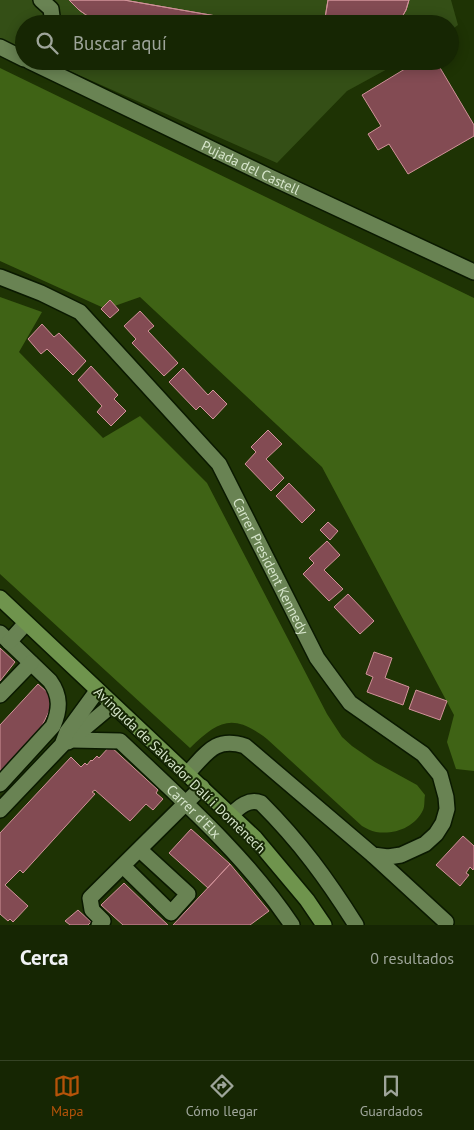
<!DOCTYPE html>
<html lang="es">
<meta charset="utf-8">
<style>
:root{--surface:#162603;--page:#1f2e0d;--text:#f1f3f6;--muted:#9ea59a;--line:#354325;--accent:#b45309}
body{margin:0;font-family:"PT Sans",sans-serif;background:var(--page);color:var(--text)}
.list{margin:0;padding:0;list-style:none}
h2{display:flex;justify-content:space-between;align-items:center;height:65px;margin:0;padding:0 20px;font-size:21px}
h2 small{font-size:16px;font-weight:400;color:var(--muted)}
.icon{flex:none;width:28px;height:28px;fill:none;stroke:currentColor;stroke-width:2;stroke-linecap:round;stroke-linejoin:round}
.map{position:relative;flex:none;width:474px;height:925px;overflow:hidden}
.search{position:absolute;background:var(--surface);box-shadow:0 2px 12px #0003;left:15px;right:15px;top:15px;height:55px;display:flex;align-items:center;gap:12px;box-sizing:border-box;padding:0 18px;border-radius:28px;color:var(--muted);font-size:19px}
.sheet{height:135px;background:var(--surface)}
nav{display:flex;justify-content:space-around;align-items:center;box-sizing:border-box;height:70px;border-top:1px solid var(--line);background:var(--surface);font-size:14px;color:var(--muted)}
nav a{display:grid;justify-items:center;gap:2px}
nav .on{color:var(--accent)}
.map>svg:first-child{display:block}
</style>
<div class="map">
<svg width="474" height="925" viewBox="0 0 474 925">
<rect width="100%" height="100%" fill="#1e3304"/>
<path fill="#344f16" d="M 0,0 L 451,0 L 458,25 L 450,31 L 450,24 L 24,24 L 24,51 L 0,40 Z
M 47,61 L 402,61 L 347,91 L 277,163 Z"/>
<path fill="#3f6315" d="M 0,68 L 474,298 L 474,771 L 456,769 L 447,742 L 454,715 L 322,467 L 140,297 L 106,309 L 0,261 Z
M 0,297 L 42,312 L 19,352 L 103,438 L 140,416 L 207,483 L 327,714 L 342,737 L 352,746 L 375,762 L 417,785 L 425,795 C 424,800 425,806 423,810 C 415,827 395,835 376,832 C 371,831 366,828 362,826 L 267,739 C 233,713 219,720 190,748 L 0,574 Z"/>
<path fill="#834b53" stroke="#d1939a" d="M 69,0 L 124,0 L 262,24 L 99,24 L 79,10 Z
M 69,0 L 124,0 L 262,24 L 99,24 L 79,10 Z
M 328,0 L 409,0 L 406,10 L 398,24 L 324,24 Z
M 328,0 L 409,0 L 406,10 L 398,24 L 324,24 Z
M 271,61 L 351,61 L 336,66 L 321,68 Z
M 271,61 L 351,61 L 336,66 L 321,68 Z
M 418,61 L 436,61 L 474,125 L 474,136 L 408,174 L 389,144 L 378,150 L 368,134 L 381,126 L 362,95 Z
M 110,300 L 119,310 L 110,318 L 101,309 Z
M 140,311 L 154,326 L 148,331 L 178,363 L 164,376 L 132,343 L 136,339 L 124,326 Z
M 42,324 L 54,337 L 59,333 L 86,361 L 73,375 L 47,349 L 41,354 L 28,339 Z
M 91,366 L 118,395 L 114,399 L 126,411 L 111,426 L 97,412 L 102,406 L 78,380 Z
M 183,368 L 208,395 L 213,390 L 227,404 L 213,419 L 200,406 L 196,410 L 169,382 Z
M 268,430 L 282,444 L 266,459 L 284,478 L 271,491 L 245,464 L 256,452 L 251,447 Z
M 289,483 L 315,510 L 302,523 L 276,496 Z
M 328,522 L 338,531 L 330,540 L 320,530 Z
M 327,541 L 340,555 L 324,570 L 343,589 L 329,601 L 303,574 L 314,563 L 309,558 Z
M 348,594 L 374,621 L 360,634 L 334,607 Z
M 0,648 L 15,662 L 0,681 Z
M 374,652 L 392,658 L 385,678 L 409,687 L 403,705 L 367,692 L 373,677 L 366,674 Z
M 38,684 L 55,699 L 41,728 L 0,775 L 0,725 Z
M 416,690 L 447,701 L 440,720 L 409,709 Z
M 110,746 L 158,790 L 156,793 L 163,799 L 153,810 L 146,804 L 130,821 L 95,790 L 92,792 L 95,794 L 23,873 L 20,870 L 5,885 L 28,906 L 13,922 L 10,919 L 8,921 L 0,914 L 0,833 L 71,757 L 81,767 L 85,763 L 87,765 L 91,760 L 92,761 L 97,756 L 99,758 Z
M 191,829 L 230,864 L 208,888 L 169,853 Z
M 463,836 L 474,846 L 474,868 L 473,870 L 470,867 L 466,873 L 469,875 L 460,886 L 436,865 Z
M 230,864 L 269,911 L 250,925 L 173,925 Z
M 124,883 L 152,910 L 168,925 L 123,925 L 101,905 Z
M 78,910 L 91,922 L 88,925 L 70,925 L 65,921 Z"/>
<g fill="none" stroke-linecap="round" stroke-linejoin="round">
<g stroke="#0a1900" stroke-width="18">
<g id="minor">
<path d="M 41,0 L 51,9 L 53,24"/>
<path d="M 0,47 L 24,59"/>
<path id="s1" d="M 29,61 L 270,177 L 474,272"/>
<path id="s2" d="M 0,277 L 41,293 L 80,312 L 219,464 L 317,658 L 350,703 L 423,754 L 440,775 L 446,797 L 447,809 L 443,823 L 436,834 L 425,844 L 401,855 L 388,857 L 373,855 L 245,746 C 215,736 206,754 187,774"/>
<path d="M 0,633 L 50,681 C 61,696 60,710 53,726 L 0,784"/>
<path d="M 9,642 L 26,623"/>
<path d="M 0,695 L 31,663"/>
<path id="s3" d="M 72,740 L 120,741 C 181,799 245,855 292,925"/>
<path d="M 68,742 L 112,705"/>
<path d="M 0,810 L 62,745 L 67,732 L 97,691"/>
<path d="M 231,815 C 239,807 249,798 261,803 C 300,842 327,879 356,925"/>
<path d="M 373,855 L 446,922"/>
<path d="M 123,866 L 171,913 L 188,894 L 140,850"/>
<path d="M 99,925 L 103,921 L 92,910 L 90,898 L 202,787"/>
</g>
</g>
<g stroke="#0a1900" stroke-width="18">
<path id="major" d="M 0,598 L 255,838 L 307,900 L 324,925"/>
</g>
<use href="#minor" stroke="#698353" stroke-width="15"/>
<use href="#major" stroke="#6f944d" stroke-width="15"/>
</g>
<g text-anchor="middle" stroke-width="4" stroke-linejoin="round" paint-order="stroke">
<g font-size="14" fill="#d7e6cc" stroke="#172805">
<text dy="5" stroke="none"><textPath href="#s1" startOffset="246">Pujada del Castell</textPath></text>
<text dy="5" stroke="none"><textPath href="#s2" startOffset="408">Carrer President Kennedy</textPath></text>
<text transform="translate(180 770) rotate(44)" y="5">Avinguda de Salvador Dalí i Domènech</text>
<text dy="5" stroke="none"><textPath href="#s3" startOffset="150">Carrer d'Elx</textPath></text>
</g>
</g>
</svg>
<div class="search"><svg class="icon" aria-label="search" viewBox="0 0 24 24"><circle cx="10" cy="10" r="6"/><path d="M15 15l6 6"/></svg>Buscar aquí</div>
</div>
<section class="sheet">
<h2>Cerca<small>0 resultados</small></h2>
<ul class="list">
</ul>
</section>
<nav>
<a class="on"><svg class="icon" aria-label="map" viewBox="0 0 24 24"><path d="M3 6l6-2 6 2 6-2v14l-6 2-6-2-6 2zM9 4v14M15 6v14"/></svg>Mapa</a>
<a><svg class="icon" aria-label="directions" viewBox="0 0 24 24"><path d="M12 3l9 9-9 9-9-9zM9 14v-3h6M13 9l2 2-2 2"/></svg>Cómo llegar</a>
<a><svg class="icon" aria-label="saved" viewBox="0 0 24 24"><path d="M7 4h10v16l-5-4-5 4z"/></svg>Guardados</a>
</nav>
